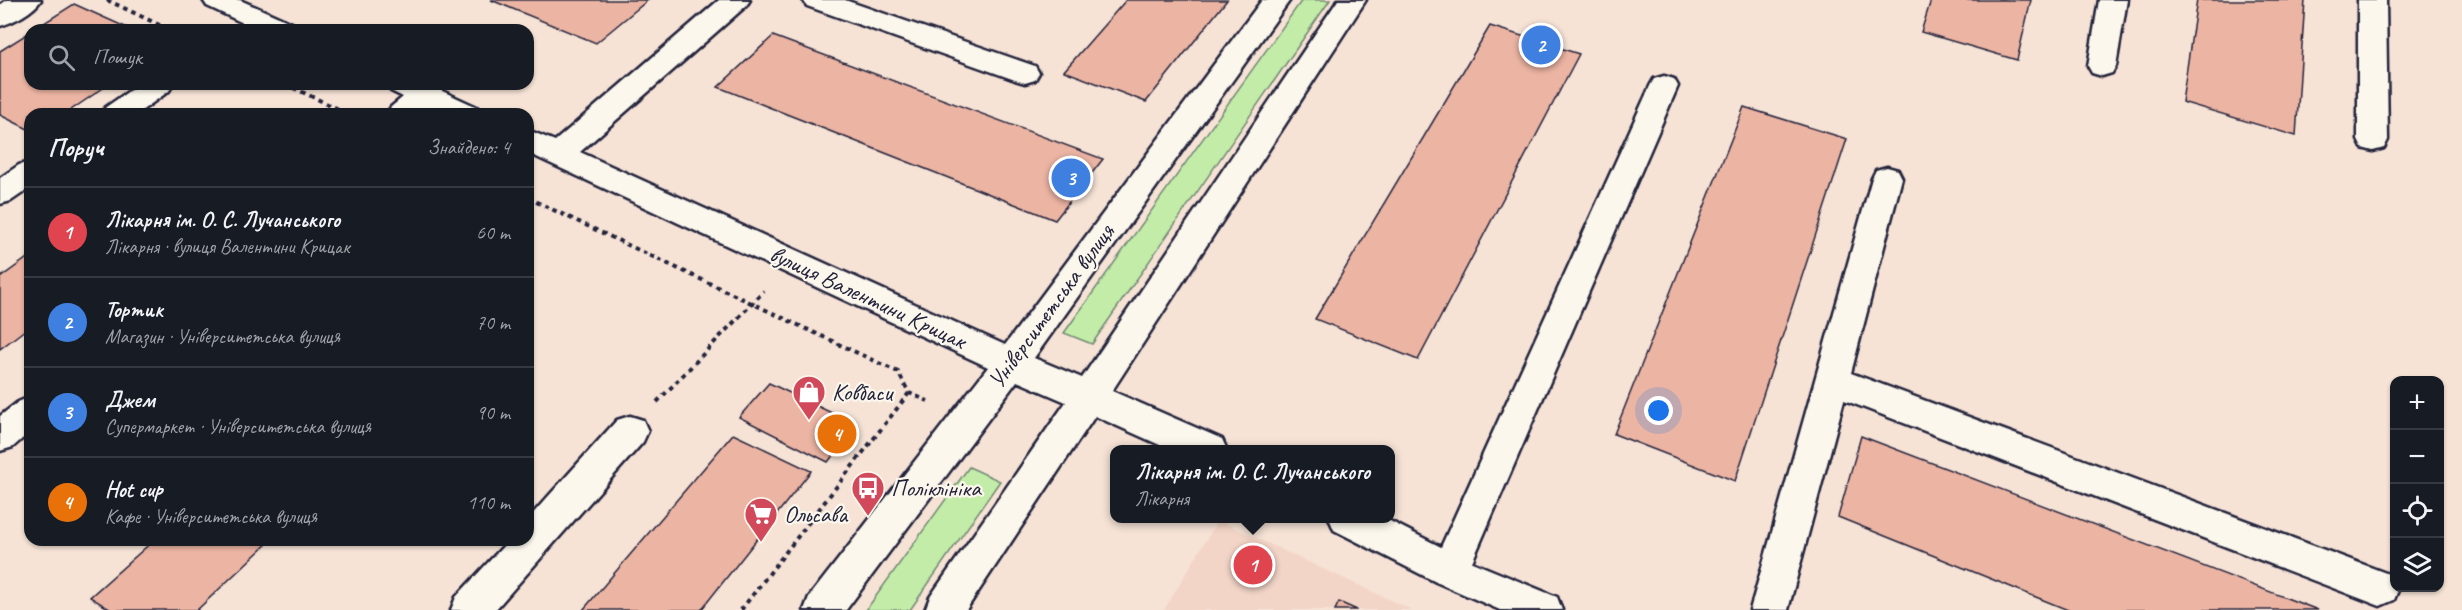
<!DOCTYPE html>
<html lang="uk">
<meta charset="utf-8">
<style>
:root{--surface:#171b24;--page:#20242c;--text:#f1f3f6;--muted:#9ea1a6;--line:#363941;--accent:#d1495b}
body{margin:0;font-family:Caveat,sans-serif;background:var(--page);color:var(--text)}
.controls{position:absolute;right:18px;bottom:18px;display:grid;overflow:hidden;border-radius:12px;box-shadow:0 2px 4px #0004}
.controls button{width:54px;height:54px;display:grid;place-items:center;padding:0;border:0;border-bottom:2px solid var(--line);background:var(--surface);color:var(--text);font:30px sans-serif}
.you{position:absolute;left:1659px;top:411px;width:21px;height:21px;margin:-15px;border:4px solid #fff;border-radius:50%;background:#1a73e8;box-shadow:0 0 0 9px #1a73e833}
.badge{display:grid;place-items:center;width:39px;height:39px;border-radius:50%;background:var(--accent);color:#fff;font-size:20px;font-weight:700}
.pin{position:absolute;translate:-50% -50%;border:3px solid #fff;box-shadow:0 2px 6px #0006}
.popup{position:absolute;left:1110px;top:445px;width:285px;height:78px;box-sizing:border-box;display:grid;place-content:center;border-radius:12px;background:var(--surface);filter:drop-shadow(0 2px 4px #0005);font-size:20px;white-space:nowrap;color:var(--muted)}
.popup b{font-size:22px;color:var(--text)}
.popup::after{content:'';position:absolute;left:50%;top:100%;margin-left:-12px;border:12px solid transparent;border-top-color:var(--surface)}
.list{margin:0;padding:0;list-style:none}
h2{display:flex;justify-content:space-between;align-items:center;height:78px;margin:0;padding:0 24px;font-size:26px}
h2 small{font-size:20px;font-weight:400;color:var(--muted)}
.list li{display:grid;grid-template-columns:39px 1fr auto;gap:18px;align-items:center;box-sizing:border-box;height:90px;padding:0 24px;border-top:2px solid var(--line)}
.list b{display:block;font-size:22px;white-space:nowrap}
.list p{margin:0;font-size:20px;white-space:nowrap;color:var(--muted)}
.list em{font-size:20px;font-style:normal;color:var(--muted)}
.icon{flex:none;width:33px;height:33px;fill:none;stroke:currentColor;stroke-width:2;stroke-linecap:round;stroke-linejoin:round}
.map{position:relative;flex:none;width:2462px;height:610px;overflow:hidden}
.search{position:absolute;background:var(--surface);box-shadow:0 2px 4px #0004;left:24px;top:24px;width:510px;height:66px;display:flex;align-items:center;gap:15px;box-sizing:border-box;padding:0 21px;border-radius:18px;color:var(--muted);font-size:22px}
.panel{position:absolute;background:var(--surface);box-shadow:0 2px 4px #0004;left:24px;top:108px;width:510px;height:438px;border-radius:18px}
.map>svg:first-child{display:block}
</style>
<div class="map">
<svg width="2462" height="610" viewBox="0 0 2462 610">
<rect width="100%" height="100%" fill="#f6e3d6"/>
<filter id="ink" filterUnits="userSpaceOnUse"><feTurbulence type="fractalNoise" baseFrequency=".0167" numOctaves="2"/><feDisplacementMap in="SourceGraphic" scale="12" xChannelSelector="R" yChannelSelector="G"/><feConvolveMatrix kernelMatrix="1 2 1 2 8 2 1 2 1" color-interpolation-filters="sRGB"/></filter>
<g filter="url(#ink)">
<path fill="#f3d5c7" d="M 1218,520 L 1412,610 L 1164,610 Z"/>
<path fill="#c2eca8" stroke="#728772" stroke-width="1.5" d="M 1302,0 L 1330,0 L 1092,344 L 1064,333 Z
M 969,467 L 1000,481 L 910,610 L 866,610 Z"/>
<path fill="#ecb4a3" stroke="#22223b" stroke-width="1.5" d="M 491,0 L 648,0 L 596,43 Z
M 1126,0 L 1227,0 L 1146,102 L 1064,71 Z
M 1931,0 L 2031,0 L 2017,60 L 1921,32 Z
M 2197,0 L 2305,0 L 2296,136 L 2182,102 Z
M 74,4 L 132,30 L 33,30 Z
M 1490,26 L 1579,54 L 1418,360 L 1315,319 Z
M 30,32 L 30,84 L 109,84 L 65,114 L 30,114 L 30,130 L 0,115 L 0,51 Z
M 773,36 L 1103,159 L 1055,220 L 718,87 Z
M 1744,107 L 1847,139 L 1735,481 L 1614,434 Z
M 30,256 L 30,326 L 0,349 L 0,278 Z
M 769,383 L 857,425 L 828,462 L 739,417 Z
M 733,434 L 811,471 L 701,610 L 583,610 Z
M 1861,436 L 2318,610 L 2068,610 L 1838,517 Z
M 154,540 L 271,540 L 197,610 L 111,610 L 90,597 Z
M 1339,602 L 1357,610 L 1335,610 Z"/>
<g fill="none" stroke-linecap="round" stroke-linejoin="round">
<g stroke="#22223b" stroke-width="5">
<path id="minor" d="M 7,0 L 41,0 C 33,12 14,22 0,26 L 0,5 Z
M 203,0 L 240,0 L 292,23 L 296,30 L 258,30 L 207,6 Z
M 719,0 L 750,0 L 746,6 L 580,152 L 1005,345 L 1262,0 L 1290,0 L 1034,358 L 1082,378 L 1338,0 L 1366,0 L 1112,391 L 1222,439 L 1227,450 L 1171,450 L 1095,416 L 966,610 L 925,610 L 930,597 L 1066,402 L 1017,381 L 846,610 L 804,610 L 809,597 L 988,367 L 528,153 L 528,130 L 555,141 Z
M 803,0 L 845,0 L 1035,66 L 1039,73 L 1035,80 L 1025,83 L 1015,80 L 807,6 Z
M 2099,0 L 2127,0 L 2116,66 L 2112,73 L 2102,76 L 2092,73 L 2088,66 Z
M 2358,0 L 2386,0 L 2388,140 L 2384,148 L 2373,151 L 2362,148 L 2358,140 Z
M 1664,76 L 1674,79 L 1678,86 L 1472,562 L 1557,597 L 1562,610 L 1500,610 L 1436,582 L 1334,530 L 1329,518 L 1384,518 L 1441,547 L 1650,86 L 1654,79 Z
M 139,84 L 173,84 L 169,91 L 137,114 L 101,114 L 106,107 Z
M 387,84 L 427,84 L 477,107 L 482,114 L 441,114 L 428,108 L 420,114 L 386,114 L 391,107 L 403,97 L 391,91 Z
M 30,162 L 30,188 L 11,201 L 0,204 L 0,178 L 19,165 Z
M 1887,167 L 1898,170 L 1902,178 L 1851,373 L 2394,576 L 2394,588 L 2399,588 L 2394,600 L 2380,606 L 1844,400 L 1788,610 L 1750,610 L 1872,178 L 1876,170 Z
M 30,397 L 30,432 L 13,447 L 0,451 L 0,416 L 18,402 Z
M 630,416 L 643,420 L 648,431 L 643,442 L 495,610 L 451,610 L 456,597 L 509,540 L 528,540 L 528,519 L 617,420 Z"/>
</g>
<path stroke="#22223b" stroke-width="4" stroke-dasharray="4.5 4.5" stroke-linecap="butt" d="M 107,0 L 170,30
M 285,84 L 349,114
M 528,198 L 898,372 L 909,393 L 928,401
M 657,402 L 764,291
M 741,610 L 909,393"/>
<use href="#minor" fill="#fbf7ec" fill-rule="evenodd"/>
</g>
</g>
<defs>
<g id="shop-pin" transform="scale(1.725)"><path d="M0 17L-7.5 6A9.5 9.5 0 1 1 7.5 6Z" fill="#d1495b" stroke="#fbf7ec"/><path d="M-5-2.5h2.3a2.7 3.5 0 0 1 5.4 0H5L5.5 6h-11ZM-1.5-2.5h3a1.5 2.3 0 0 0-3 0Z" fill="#fff"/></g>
<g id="bus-pin" transform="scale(1.725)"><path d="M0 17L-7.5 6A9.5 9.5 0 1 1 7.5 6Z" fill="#d1495b" stroke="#fbf7ec"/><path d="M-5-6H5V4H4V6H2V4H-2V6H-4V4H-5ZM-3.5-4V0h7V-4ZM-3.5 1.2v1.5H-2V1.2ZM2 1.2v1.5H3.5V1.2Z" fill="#fff"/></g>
<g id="supermarket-pin" transform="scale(1.725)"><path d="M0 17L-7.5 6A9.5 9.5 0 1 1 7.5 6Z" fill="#d1495b" stroke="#fbf7ec"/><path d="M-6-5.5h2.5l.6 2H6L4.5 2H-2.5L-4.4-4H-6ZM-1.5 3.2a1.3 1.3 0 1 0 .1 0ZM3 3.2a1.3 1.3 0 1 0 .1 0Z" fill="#fff"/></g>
</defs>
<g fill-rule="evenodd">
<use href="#shop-pin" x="809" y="392"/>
<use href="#bus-pin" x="868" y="488"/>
<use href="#supermarket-pin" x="761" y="514"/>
</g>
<g text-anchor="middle" stroke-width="4.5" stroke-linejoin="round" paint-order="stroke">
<g font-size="24" fill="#22223b" stroke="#fbf7ec">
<text transform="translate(868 297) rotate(25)" y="8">вулиця Валентини Крицак</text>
<text transform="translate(1051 306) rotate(-54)" y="8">Університетська вулиця</text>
</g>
<g font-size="24" fill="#22223b" stroke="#fbf7ec" text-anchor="start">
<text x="832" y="400">Ковбаси</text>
<text x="891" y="496">Поліклініка</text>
<text x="784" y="522">Ольсава</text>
</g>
</g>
</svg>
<div class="controls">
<button>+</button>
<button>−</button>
<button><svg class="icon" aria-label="locate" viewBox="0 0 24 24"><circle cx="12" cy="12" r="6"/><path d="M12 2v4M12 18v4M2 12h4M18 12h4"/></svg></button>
<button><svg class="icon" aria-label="layers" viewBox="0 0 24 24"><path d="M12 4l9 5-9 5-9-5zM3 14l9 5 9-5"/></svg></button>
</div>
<div class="you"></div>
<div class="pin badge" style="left:1253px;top:565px;background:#e0444e">1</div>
<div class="popup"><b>Лікарня ім. О. С. Лучанського</b>Лікарня</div>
<div class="pin badge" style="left:1541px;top:45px;background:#3f7fe0">2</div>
<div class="pin badge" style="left:1071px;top:178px;background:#3f7fe0">3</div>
<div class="pin badge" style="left:837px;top:434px;background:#e8710a">4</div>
<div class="search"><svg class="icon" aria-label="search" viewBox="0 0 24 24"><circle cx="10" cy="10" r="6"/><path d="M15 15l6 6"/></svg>Пошук</div>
<section class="panel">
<h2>Поруч<small>Знайдено: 4</small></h2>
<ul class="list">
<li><span class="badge" style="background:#e0444e">1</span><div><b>Лікарня ім. О. С. Лучанського</b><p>Лікарня · вулиця Валентини Крицак</p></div><em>60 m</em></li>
<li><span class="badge" style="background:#3f7fe0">2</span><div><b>Тортик</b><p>Магазин · Університетська вулиця</p></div><em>70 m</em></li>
<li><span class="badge" style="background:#3f7fe0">3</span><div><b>Джем</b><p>Супермаркет · Університетська вулиця</p></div><em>90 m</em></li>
<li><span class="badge" style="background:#e8710a">4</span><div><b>Hot cup</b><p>Кафе · Університетська вулиця</p></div><em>110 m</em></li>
</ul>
</section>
</div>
